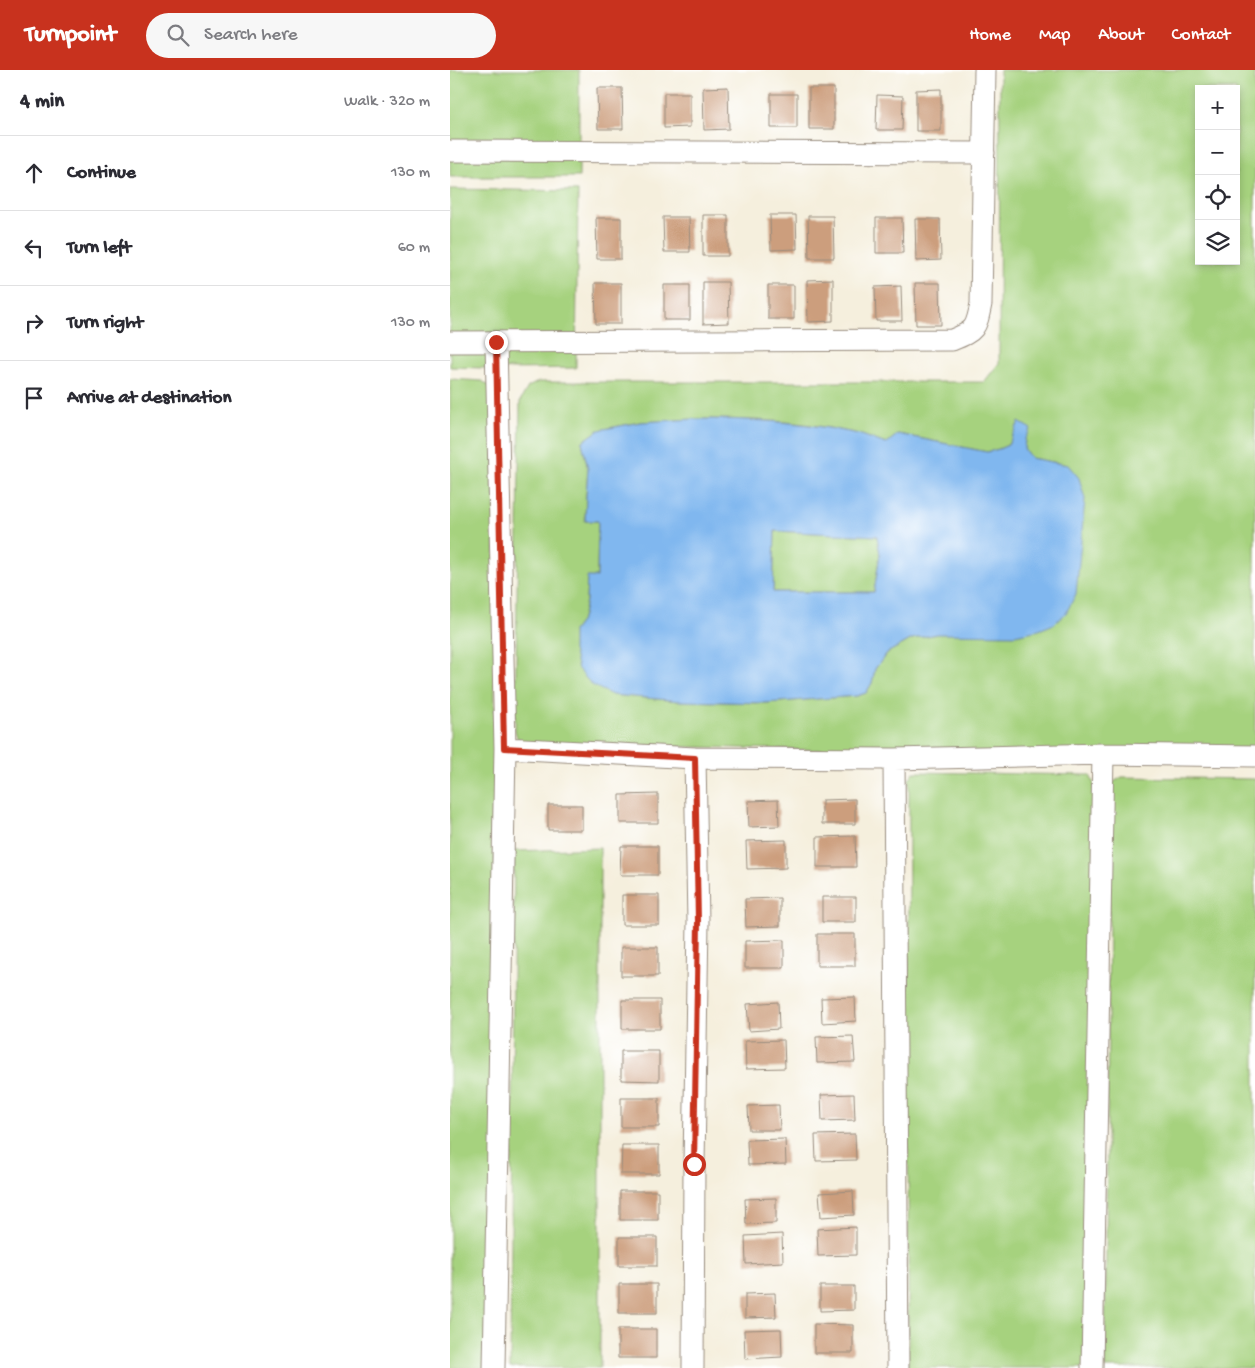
<!DOCTYPE html>
<meta charset="utf-8">
<style>
:root{--surface:#fff;--page:#f7f7f7;--text:#2b2b33;--muted:#7c7c81;--line:#e1e1e2;--accent:#c8321e}
body{margin:0;font-family:"Gochi Hand",sans-serif;background:var(--page);color:var(--text)}
.controls{position:absolute;right:15px;top:15px;display:grid;overflow:hidden;border-radius:0px;box-shadow:0 2px 8px #0003}
.controls button{width:45px;height:45px;display:grid;place-items:center;padding:0;border:0;border-bottom:1px solid var(--line);background:var(--surface);color:var(--text);font:25px sans-serif}
.stop{position:absolute;width:15px;height:15px;margin:-11px;border:4px solid #c8321e;border-radius:50%;background:#fff}
.stop.end{background:#c8321e;border-color:#fff;box-shadow:0 1px 5px #0008}
.list{margin:0;padding:0;list-style:none}
h2{display:flex;justify-content:space-between;align-items:center;height:65px;margin:0;padding:0 20px;font-size:21px}
h2 small{font-size:16px;font-weight:400;color:var(--muted)}
.list li{display:grid;grid-template-columns:32px 1fr auto;gap:15px;align-items:center;box-sizing:border-box;height:75px;padding:0 20px;border-top:1px solid var(--line)}
.list b{display:block;font-size:19px;white-space:nowrap}
.list em{font-size:16px;font-style:normal;color:var(--muted)}
.icon{flex:none;width:28px;height:28px;fill:none;stroke:currentColor;stroke-width:2;stroke-linecap:round;stroke-linejoin:round}
.map{position:relative;flex:none;width:805px;height:1298px;overflow:hidden}
header{display:flex;align-items:center;gap:30px;box-sizing:border-box;height:70px;padding:0 25px;background:var(--accent);color:#fff}
header strong{font-size:24px}
nav{display:flex;gap:28px;margin-inline-start:auto;font-size:18px}
.search{width:350px;height:45px;background:var(--page);display:flex;align-items:center;gap:12px;box-sizing:border-box;padding:0 18px;border-radius:28px;color:var(--muted);font-size:19px}
main{display:flex}
aside{flex:1;background:var(--surface)}
.map>svg:first-child{display:block}
</style>
<header>
<strong>Turnpoint</strong>
<div class="search"><svg class="icon" aria-label="search" viewBox="0 0 24 24"><circle cx="10" cy="10" r="6"/><path d="M15 15l6 6"/></svg>Search here</div>
<nav><a>Home</a><a>Map</a><a>About</a><a>Contact</a></nav>
</header>
<main>
<aside>
<h2>4 min<small>Walk · 320 m</small></h2>
<ul class="list">
<li><svg class="icon" aria-label="ahead" viewBox="0 0 24 24"><path d="M12 20V5M6 11l6-6 6 6"/></svg><div><b>Continue</b></div><em>130 m</em></li>
<li><svg class="icon" aria-label="left" viewBox="0 0 24 24"><path d="M17 20v-9H6M10 6l-5 5 5 5"/></svg><div><b>Turn left</b></div><em>60 m</em></li>
<li><svg class="icon" aria-label="right" viewBox="0 0 24 24"><path d="M7 20v-9h11M14 6l5 5-5 5"/></svg><div><b>Turn right</b></div><em>130 m</em></li>
<li><svg class="icon" aria-label="arrive" viewBox="0 0 24 24"><path d="M6 21V4h12l-3 4 3 4H6"/></svg><div><b>Arrive at destination</b></div></li>
</ul>
</aside>
<div class="map">
<svg width="805" height="1298" viewBox="0 0 805 1298">
<rect width="100%" height="100%" fill="#fff"/>
<filter id="ink" filterUnits="userSpaceOnUse"><feTurbulence type="fractalNoise" baseFrequency=".02" numOctaves="2"/><feDisplacementMap in="SourceGraphic" scale="10" xChannelSelector="R" yChannelSelector="G"/><feConvolveMatrix kernelMatrix="1 2 1 2 8 2 1 2 1" color-interpolation-filters="sRGB"/></filter>
<filter id="wash" filterUnits="userSpaceOnUse"><feTurbulence type="fractalNoise" baseFrequency=".0096" numOctaves="4" result="noise"/><feDisplacementMap in="SourceGraphic" scale="20" xChannelSelector="R" yChannelSelector="G"/><feGaussianBlur stdDeviation="1.12" result="paint"/><feColorMatrix in="noise" values="0 0 0 0 0 0 0 0 0 0 0 0 0 0 0 0 0 1.4 0 .05"/><feComposite in="paint" operator="in"/></filter>
<g filter="url(#wash)">
<rect width="100%" height="100%" fill="#f5efdd"/>
<path fill="#a6d27e" stroke="#707e4e" fill-rule="evenodd" d="M 0,0 L 129,0 L 129,107 L 0,107 Z
M 550,0 L 805,0 L 805,690 L 69,673 L 65,661 L 70,331 L 78,317 L 88,312 L 534,312 L 549,293 ZM 749,19 L 786,19 L 786,191 L 749,191 ZM 245,349 C 297,349 349,350 399,362 C 412,364 424,370 436,374 L 448,364 L 537,382 L 549,379 L 558,375 L 569,352 L 575,369 L 574,379 L 581,388 L 618,395 L 487,564 L 462,569 L 437,583 L 425,599 L 422,613 L 416,623 L 407,626 L 316,633 L 230,631 L 162,625 L 123,561 L 132,549 L 136,531 L 137,508 L 147,507 L 148,451 L 135,451 L 136,425 L 138,399 L 132,372 L 149,360 L 190,352 Z
M 0,119 L 128,121 L 126,298 L 64,299 L 0,297 Z
M 0,309 L 32,311 L 44,319 L 47,1298 L 0,1298 Z
M 325,461 L 427,466 L 430,484 L 424,522 L 323,522 Z
M 464,702 L 640,705 L 645,717 L 640,1298 L 458,1298 L 459,709 Z
M 672,707 L 805,709 L 805,1298 L 655,1298 L 660,727 L 662,713 Z
M 150,778 L 150,1298 L 60,1298 L 64,781 Z"/>
<path fill="#80b7ef" stroke="#5e7086" fill-rule="evenodd" d="M 245,349 C 297,349 349,351 399,362 C 412,364 424,370 436,374 L 448,364 L 537,382 L 549,379 L 558,375 L 569,352 L 581,359 L 575,369 L 574,379 L 581,388 L 618,395 L 629,408 L 635,429 L 626,524 L 616,543 L 604,554 L 589,560 L 565,565 L 487,564 L 462,569 L 437,583 L 425,599 L 422,613 L 416,623 L 407,626 L 316,633 L 230,631 L 162,625 L 142,615 L 128,599 L 123,580 L 123,561 L 132,549 L 136,531 L 137,507 L 147,507 L 148,451 L 135,451 L 136,425 L 138,399 L 132,372 L 149,360 L 190,352 ZM 325,461 L 427,466 L 430,484 L 424,522 L 323,522 Z"/>
<g id="blocks">
<path fill="#cc9e7d" d="M 278,17 L 279,59 L 254,60 L 253,18 Z
M 147,18 L 172,18 L 173,59 L 148,59 Z
M 359,18 L 384,18 L 384,59 L 359,59 Z
M 491,19 L 491,61 L 466,61 L 466,20 Z
M 214,23 L 240,23 L 240,57 L 214,58 Z
M 321,24 L 347,24 L 347,58 L 321,58 Z
M 427,25 L 453,26 L 452,60 L 426,60 Z
M 253,145 L 278,145 L 278,186 L 253,186 Z
M 320,145 L 346,145 L 347,179 L 321,180 Z
M 358,146 L 383,146 L 384,188 L 359,188 Z
M 213,147 L 239,147 L 240,182 L 214,182 Z
M 146,148 L 171,148 L 171,189 L 147,189 Z
M 426,148 L 452,148 L 453,183 L 426,183 Z
M 465,149 L 490,149 L 491,190 L 466,191 Z
M 383,209 L 383,251 L 358,252 L 357,210 Z
M 253,212 L 278,212 L 279,253 L 253,254 Z
M 145,213 L 171,213 L 171,254 L 146,254 Z
M 465,213 L 490,213 L 491,255 L 466,255 Z
M 214,215 L 240,215 L 240,250 L 214,250 Z
M 318,215 L 344,215 L 344,249 L 318,249 Z
M 451,216 L 452,251 L 426,251 L 425,217 Z
M 208,724 L 208,753 L 170,753 L 170,725 Z
M 405,729 L 405,754 L 372,754 L 372,730 Z
M 328,730 L 329,756 L 299,757 L 298,731 Z
M 98,735 L 132,735 L 132,760 L 98,760 Z
M 405,766 L 406,797 L 367,797 L 367,767 Z
M 336,770 L 336,798 L 297,799 L 296,771 Z
M 171,776 L 208,776 L 208,805 L 170,805 Z
M 172,825 L 209,825 L 209,855 L 172,855 Z
M 372,827 L 406,827 L 406,852 L 372,852 Z
M 330,828 L 330,856 L 296,857 L 295,829 Z
M 367,864 L 405,864 L 405,896 L 367,896 Z
M 334,870 L 334,898 L 295,898 L 295,871 Z
M 171,877 L 208,877 L 208,906 L 171,906 Z
M 405,927 L 406,951 L 372,953 L 371,928 Z
M 172,930 L 210,930 L 210,959 L 172,959 Z
M 328,932 L 329,959 L 299,961 L 297,934 Z
M 403,966 L 405,992 L 367,993 L 366,967 Z
M 334,970 L 335,998 L 296,999 L 295,971 Z
M 171,981 L 209,981 L 209,1011 L 171,1010 Z
M 404,1024 L 405,1050 L 372,1051 L 371,1025 Z
M 171,1028 L 209,1028 L 209,1057 L 171,1057 Z
M 329,1035 L 330,1060 L 299,1060 L 298,1036 Z
M 405,1064 L 406,1090 L 366,1091 L 365,1065 Z
M 335,1069 L 336,1094 L 298,1095 L 297,1070 Z
M 172,1075 L 209,1075 L 209,1104 L 171,1104 Z
M 170,1121 L 208,1121 L 208,1150 L 170,1150 Z
M 403,1121 L 404,1145 L 371,1147 L 369,1123 Z
M 326,1128 L 326,1153 L 296,1154 L 295,1129 Z
M 406,1157 L 406,1185 L 368,1186 L 367,1159 Z
M 332,1164 L 333,1192 L 296,1194 L 295,1166 Z
M 169,1167 L 207,1167 L 207,1196 L 169,1196 Z
M 169,1214 L 207,1214 L 207,1243 L 169,1243 Z
M 370,1216 L 404,1216 L 404,1240 L 370,1241 Z
M 325,1223 L 326,1247 L 295,1248 L 295,1224 Z
M 364,1254 L 403,1255 L 403,1283 L 364,1283 Z
M 168,1259 L 206,1259 L 206,1288 L 168,1288 Z
M 331,1259 L 332,1287 L 295,1289 L 294,1260 Z"/>
</g>
</g>
<g filter="url(#ink)">
<use href="#blocks" fill-opacity="0" stroke="#988c7e" stroke-width="1"/>
<g fill="none" stroke-linecap="round" stroke-linejoin="round">
<g stroke="#988c7e" stroke-width="23">
<path id="minor" d="M 0,81 L 534,83
M 0,272 L 502,270 C 525,261 526,259 531,234 L 535,0
M 55,678 L 245,688 L 444,689 L 653,684 L 805,686
M 444,689 L 448,1298
M 44,1298 L 55,678 L 46,272
M 243,1298 L 244,1094 L 248,852 L 245,688
M 642,1298 L 653,684"/>
</g>
<use href="#minor" stroke="#fff" stroke-width="21"/>
</g>
</g>
<g fill="none" stroke-linecap="round" stroke-linejoin="round" filter="url(#ink)">
<path stroke="#c8321e" stroke-width="6" d="M 46,272 L 54,678 L 245,688 L 248,852 L 244,1094"/>
</g>
</svg>
<div class="controls">
<button>+</button>
<button>−</button>
<button><svg class="icon" aria-label="locate" viewBox="0 0 24 24"><circle cx="12" cy="12" r="6"/><path d="M12 2v4M12 18v4M2 12h4M18 12h4"/></svg></button>
<button><svg class="icon" aria-label="layers" viewBox="0 0 24 24"><path d="M12 4l9 5-9 5-9-5zM3 14l9 5 9-5"/></svg></button>
</div>
<div class="stop" style="left:244px;top:1094px"></div>
<div class="stop end" style="left:46px;top:272px"></div>
</div>
</main>
